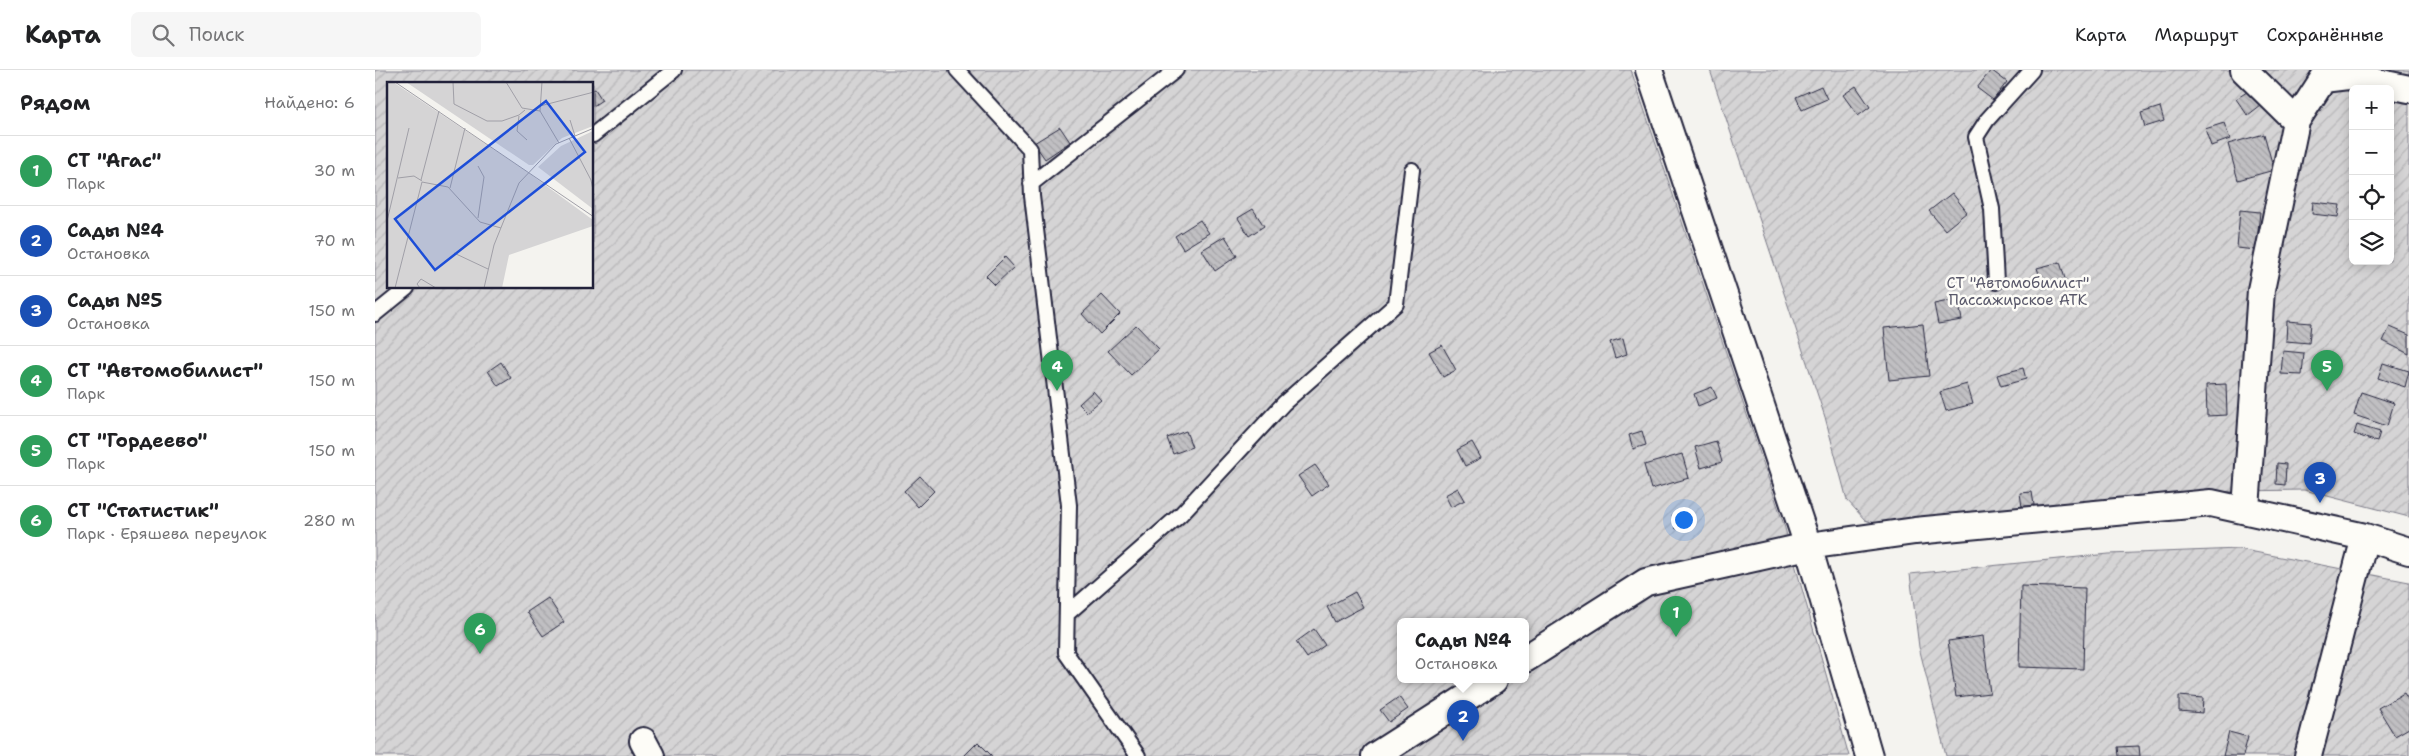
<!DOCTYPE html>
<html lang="ru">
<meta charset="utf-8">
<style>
:root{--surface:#fff;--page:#f6f6f6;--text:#202124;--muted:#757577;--line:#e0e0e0;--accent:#1a73e8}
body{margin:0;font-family:"Shantell Sans",sans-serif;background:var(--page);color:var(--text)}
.controls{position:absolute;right:15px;top:15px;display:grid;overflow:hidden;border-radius:8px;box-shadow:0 2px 12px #0003}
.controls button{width:45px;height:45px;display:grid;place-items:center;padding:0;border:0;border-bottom:1px solid var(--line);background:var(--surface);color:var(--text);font:25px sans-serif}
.you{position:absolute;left:1308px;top:449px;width:18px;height:18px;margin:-12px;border:4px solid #fff;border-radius:50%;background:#1a73e8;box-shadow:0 0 0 8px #1a73e833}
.badge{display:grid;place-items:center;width:32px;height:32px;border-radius:50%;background:var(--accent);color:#fff;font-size:16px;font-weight:700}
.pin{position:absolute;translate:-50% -41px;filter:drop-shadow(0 1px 2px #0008)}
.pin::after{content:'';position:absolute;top:26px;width:18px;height:15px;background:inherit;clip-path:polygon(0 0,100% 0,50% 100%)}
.popup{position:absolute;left:1022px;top:548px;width:132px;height:65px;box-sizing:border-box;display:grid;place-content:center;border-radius:8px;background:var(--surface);filter:drop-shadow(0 1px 4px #0005);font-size:16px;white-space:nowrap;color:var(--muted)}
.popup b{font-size:19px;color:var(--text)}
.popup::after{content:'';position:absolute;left:50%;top:100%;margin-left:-10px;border:10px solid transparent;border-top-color:var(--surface)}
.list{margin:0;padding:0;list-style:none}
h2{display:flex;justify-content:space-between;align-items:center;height:65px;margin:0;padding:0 20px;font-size:21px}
h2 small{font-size:16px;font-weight:400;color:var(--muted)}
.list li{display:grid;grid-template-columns:32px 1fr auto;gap:15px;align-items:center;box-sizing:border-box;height:70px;padding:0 20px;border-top:1px solid var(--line)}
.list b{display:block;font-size:19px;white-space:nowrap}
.list p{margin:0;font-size:16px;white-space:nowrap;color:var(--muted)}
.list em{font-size:16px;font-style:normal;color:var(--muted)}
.icon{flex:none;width:28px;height:28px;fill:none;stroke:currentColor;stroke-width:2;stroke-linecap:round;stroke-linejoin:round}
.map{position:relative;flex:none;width:2034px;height:686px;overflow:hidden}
header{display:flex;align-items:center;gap:30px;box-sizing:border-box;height:70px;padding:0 25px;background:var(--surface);border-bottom:1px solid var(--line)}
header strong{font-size:24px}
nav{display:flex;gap:28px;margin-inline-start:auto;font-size:18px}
.search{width:350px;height:45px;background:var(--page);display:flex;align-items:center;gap:12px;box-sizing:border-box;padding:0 18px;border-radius:8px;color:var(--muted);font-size:19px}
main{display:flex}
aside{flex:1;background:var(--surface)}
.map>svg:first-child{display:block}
</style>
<header>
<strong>Карта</strong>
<div class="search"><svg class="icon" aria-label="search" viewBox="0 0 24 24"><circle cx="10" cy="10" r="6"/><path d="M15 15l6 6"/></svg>Поиск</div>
<nav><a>Карта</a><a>Маршрут</a><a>Сохранённые</a></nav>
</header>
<main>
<aside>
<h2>Рядом<small>Найдено: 6</small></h2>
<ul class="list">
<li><span class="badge" style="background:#2e9e5b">1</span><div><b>СТ &quot;Агас&quot;</b><p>Парк</p></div><em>30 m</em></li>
<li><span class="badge" style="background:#1a4fb4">2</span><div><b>Сады №4</b><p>Остановка</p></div><em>70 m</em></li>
<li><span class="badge" style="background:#1a4fb4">3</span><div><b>Сады №5</b><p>Остановка</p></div><em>150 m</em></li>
<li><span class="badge" style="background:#2e9e5b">4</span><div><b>СТ &quot;Автомобилист&quot;</b><p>Парк</p></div><em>150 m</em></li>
<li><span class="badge" style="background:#2e9e5b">5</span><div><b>СТ &quot;Гордеево&quot;</b><p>Парк</p></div><em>150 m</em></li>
<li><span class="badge" style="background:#2e9e5b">6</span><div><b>СТ &quot;Статистик&quot;</b><p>Парк · Еряшева переулок</p></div><em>280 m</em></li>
</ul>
</aside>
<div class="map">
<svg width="2034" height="686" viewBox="0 0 2034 686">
<defs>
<pattern id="garden-furrows" width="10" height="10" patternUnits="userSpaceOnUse" patternTransform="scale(1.25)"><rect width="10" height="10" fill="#d5d4d5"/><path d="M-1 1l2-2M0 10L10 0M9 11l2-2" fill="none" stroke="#b7b6b8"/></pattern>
<pattern id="building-back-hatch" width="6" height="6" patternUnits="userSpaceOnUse" patternTransform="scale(1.25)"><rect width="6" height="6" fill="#c0bfc2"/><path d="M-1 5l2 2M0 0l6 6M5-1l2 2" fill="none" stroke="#a5a4a8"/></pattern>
</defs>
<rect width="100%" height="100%" fill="#f4f3ef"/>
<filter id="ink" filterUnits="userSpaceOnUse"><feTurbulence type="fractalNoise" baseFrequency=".02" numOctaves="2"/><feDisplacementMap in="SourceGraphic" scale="10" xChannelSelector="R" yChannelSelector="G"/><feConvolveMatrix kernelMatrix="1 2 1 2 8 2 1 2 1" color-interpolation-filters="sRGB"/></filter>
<g filter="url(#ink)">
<path fill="url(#garden-furrows)" stroke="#7c7b88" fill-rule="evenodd" d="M 0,0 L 1256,0 L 1409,455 L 1474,686 L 0,686 ZM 14,14 L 218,14 L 218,218 L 14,218 ZM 1026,552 L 1150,552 L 1150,610 L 1026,610 Z
M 1335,0 L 2034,0 L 2034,447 L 1929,420 L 1863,421 L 1775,425 L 1722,436 L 1508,456 L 1490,450 L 1472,430 L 1450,347 ZM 1978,19 L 2015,19 L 2015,191 L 1978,191 Z
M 1864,479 L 2034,512 L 2034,686 L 1571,686 L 1544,577 L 1535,504 L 1734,484 Z"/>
<path fill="url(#building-back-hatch)" stroke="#22223b" d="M 1616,0 L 1632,12 L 1618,30 L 1602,18 Z
M 1446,16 L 1452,29 L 1427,40 L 1421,27 Z
M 1481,16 L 1495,37 L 1483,46 L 1468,25 Z
M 220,19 L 227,30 L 218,36 L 218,20 Z
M 1875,20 L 1886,36 L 1873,46 L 1861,29 Z
M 1785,37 L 1789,51 L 1770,57 L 1766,43 Z
M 1849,53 L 1855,69 L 1836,76 L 1830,59 Z
M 685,57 L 695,72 L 670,89 L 659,73 Z
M 1889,64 L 1899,100 L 1863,110 L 1853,74 Z
M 1577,123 L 1592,142 L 1570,160 L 1554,141 Z
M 1938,132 L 1965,135 L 1963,147 L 1937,144 Z
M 878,139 L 889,156 L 874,166 L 863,148 Z
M 1865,140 L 1885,142 L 1881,180 L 1862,178 Z
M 825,150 L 834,163 L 808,179 L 800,166 Z
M 850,166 L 862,186 L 840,201 L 827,180 Z
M 630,187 L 639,197 L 620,215 L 611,206 Z
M 1685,192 L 1691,212 L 1669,219 L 1662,198 Z
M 727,225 L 745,244 L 725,264 L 707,244 Z
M 1583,229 L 1587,250 L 1563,254 L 1559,234 Z
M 1912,251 L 1936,253 L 1934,273 L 1911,271 Z
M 1548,254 L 1554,306 L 1514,310 L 1509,258 Z
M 761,255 L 784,279 L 756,305 L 733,281 Z
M 2015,257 L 2034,265 L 2034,284 L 2008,271 Z
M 1248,268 L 1252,284 L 1240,288 L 1235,272 Z
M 1067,275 L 1081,300 L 1068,307 L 1054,282 Z
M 1908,281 L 1929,283 L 1927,305 L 1906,304 Z
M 126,292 L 136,308 L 123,316 L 113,301 Z
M 2008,293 L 2034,301 L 2030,317 L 2003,308 Z
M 1648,298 L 1651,309 L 1626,316 L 1622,305 Z
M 1592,314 L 1598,334 L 1571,341 L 1565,322 Z
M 1851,314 L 1852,345 L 1832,346 L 1831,315 Z
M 1337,317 L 1342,328 L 1323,336 L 1319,324 Z
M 718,321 L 726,330 L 712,342 L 704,334 Z
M 1986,322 L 2019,333 L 2012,356 L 1979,345 Z
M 1982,355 L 2005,362 L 2002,372 L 1979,364 Z
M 811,361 L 817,377 L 798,384 L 792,368 Z
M 1267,361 L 1271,375 L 1258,379 L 1254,365 Z
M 1341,371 L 1347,392 L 1326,398 L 1320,377 Z
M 1097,372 L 1106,388 L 1090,396 L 1082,380 Z
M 1307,384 L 1314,408 L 1276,419 L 1269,395 Z
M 1902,393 L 1911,394 L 1910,415 L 1901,414 Z
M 940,395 L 954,414 L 937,426 L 923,406 Z
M 545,406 L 559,421 L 543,437 L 529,421 Z
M 1083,418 L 1090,430 L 1076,437 L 1070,425 Z
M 1657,422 L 1659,435 L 1647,437 L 1645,423 Z
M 1307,442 L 1311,455 L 1301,459 L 1297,445 Z
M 1646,516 L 1710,518 L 1708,599 L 1644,597 Z
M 980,522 L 988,537 L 960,552 L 952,537 Z
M 173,528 L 189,552 L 168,566 L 152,542 Z
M 939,559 L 950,575 L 932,588 L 921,572 Z
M 1608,566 L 1615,623 L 1581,627 L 1573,571 Z
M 2029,623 L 2034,631 L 2034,658 L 2020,666 L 2003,638 Z
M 1804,626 L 1828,628 L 1827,643 L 1804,641 Z
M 1024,627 L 1033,639 L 1014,652 L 1005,640 Z
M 1854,662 L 1873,667 L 1868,686 L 1848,686 Z
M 603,672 L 617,686 L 589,686 Z
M 1764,676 L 1765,686 L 1744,686 L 1743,677 Z"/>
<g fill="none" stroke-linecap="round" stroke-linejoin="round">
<g stroke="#22223b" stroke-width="18">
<path id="lane" d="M 582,0 L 655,79 L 657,126 L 694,435 L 691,583 L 763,686
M 218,65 L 299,0
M 656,114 L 801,0
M 1621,212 L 1617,139 L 1601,67 L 1612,50 L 1657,0
M 0,244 L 32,218
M 692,544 L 806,444 L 909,333 L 1021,234 L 1037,100"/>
</g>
<g stroke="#22223b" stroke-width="30">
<path id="street" d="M 1274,0 L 1433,476 L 1494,686
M 1869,0 L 1921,51
M 1948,9 L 1973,6 L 2034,19
M 1871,439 L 1886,220 L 1921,51 L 1954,0
M 1150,589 L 1271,512 L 1433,476 L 1540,461 L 1836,433 L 1990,467 L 2034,481
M 268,671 L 276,686
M 1000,686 L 1119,610
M 1933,686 L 1990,467"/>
</g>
<use href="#lane" stroke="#fdfcf7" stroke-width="14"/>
<use href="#street" stroke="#fdfcf7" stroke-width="26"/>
</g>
</g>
<g text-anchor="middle" stroke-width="5" stroke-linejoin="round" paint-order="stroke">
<g font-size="15" fill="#585769" stroke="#fdfcf7">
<text x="1643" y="218">СТ "Автомобилист"<tspan x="1643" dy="17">Пассажирское АТК</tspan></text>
</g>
</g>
<g transform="translate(12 12)">
<rect width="206" height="206" fill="#f4f3ef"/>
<path d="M 0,0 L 6,0 L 139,89 L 206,138 L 206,144 L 122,173 L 115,206 L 0,206 ZM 19,0 L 206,0 L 206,44 L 175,56 L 146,83 L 142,83 ZM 206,49 L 206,127 L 151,85 L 174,64 Z" fill="#d5d4d5"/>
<path fill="none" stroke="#a09fa7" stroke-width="1" d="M 8,0 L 207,135M 66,0 L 67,22 L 100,39 L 115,39 L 132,33 L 138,28M 119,0 L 135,26 L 153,29M 155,0 L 153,29 L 172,61M 153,24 L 207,10M 132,34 L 130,49 L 140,58M 183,38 L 188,54M 182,56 L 204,98 L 207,113M 91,84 L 97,95 L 91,136M 11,96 L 27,94 L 35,99M 34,98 L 52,29M 63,106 L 78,46M 0,139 L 22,46M 67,171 L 101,187M 8,206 L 35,100 L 61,105 L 93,140 L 114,146M 33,206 L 30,202 L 34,197 L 49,206M 97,206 L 107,163 L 132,101 L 169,62 L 207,46"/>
<path fill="#1d4ed8" fill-opacity="0.15" stroke="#1d4ed8" stroke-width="2.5" d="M 159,19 L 198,70 L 48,188 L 8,137 Z"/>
<rect width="206" height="206" fill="none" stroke="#22223b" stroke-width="2.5"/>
</g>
</svg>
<div class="controls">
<button>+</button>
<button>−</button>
<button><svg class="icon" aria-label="locate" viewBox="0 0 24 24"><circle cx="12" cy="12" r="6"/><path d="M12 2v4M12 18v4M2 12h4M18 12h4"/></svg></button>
<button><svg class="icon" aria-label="layers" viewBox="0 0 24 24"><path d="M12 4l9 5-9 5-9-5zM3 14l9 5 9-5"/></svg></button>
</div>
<div class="you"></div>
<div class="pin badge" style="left:1301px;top:567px;background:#2e9e5b">1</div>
<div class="pin badge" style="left:1088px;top:671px;background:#1a4fb4">2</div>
<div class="popup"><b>Сады №4</b>Остановка</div>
<div class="pin badge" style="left:1945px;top:433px;background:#1a4fb4">3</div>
<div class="pin badge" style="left:682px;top:321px;background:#2e9e5b">4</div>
<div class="pin badge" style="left:1952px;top:321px;background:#2e9e5b">5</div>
<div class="pin badge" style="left:105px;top:584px;background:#2e9e5b">6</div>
</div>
</main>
